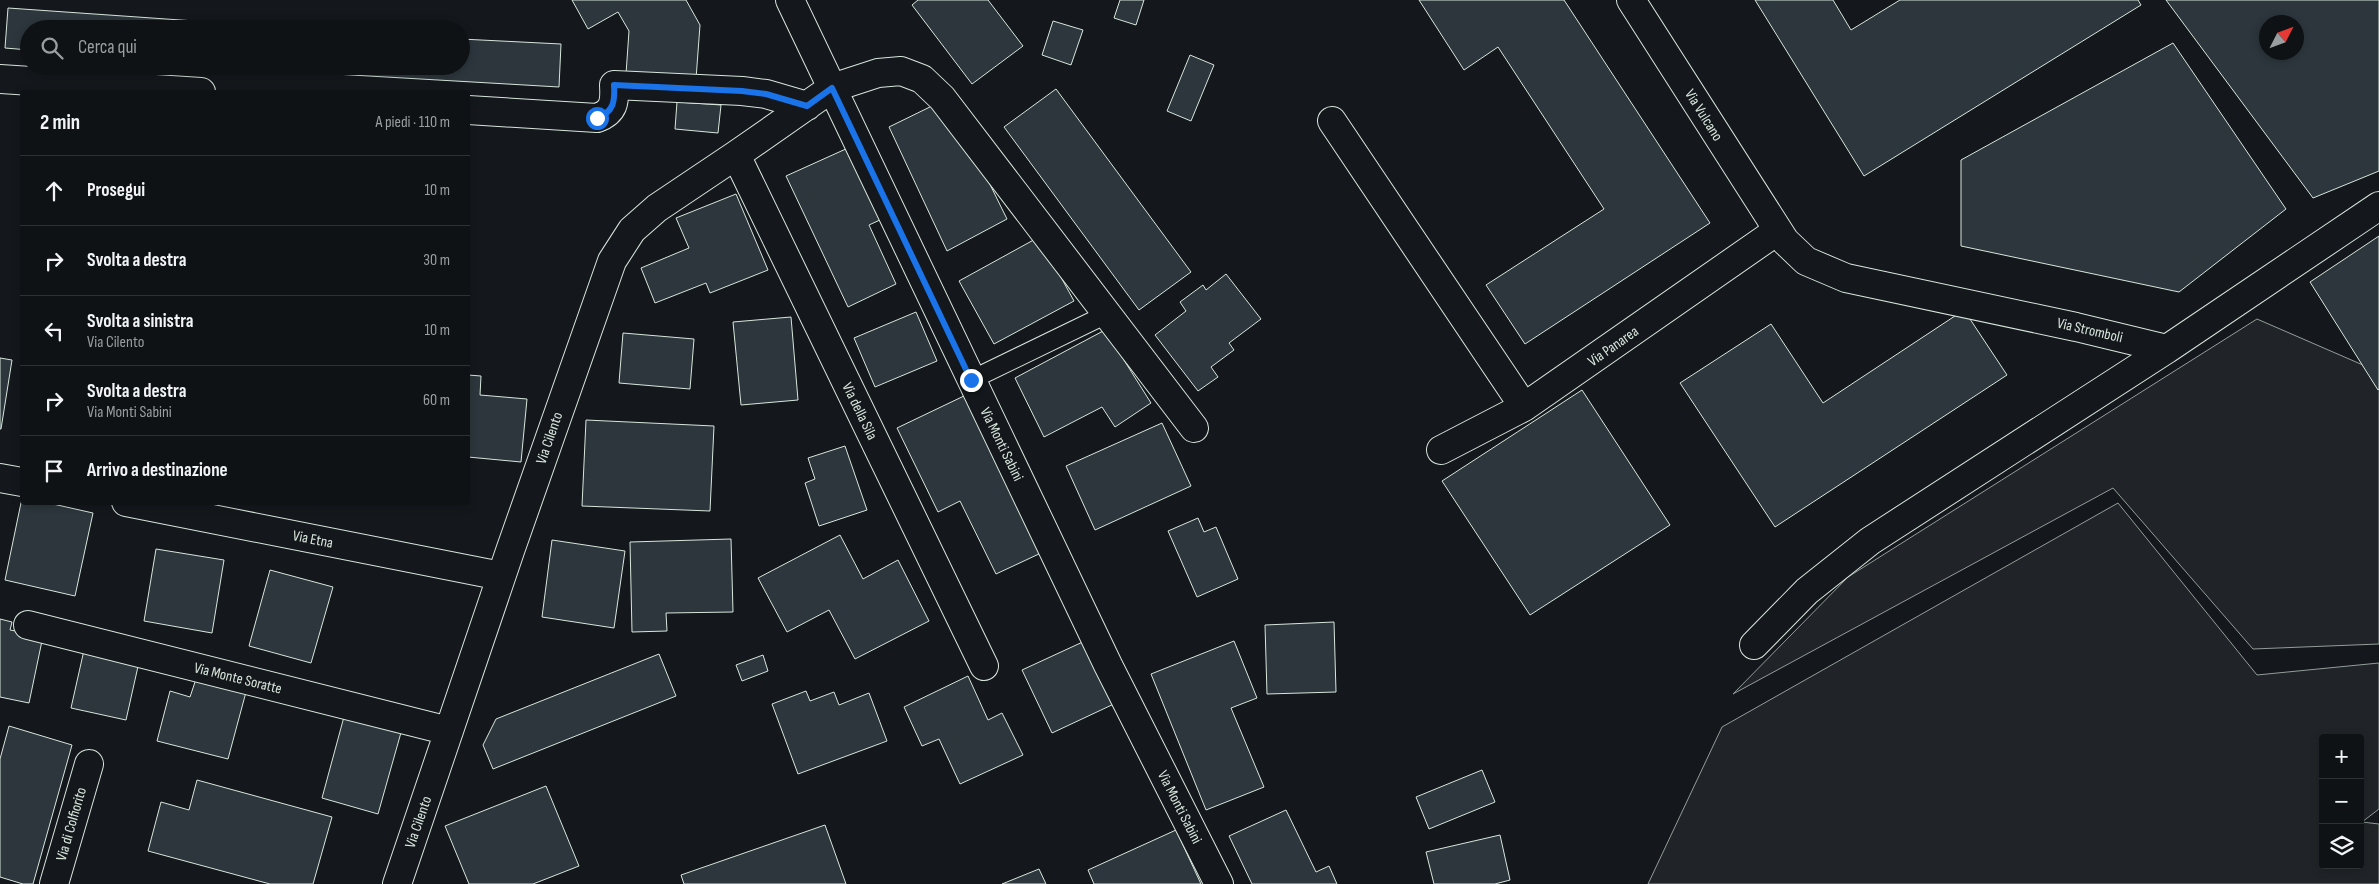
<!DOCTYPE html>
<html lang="it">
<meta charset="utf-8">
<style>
:root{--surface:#0f1215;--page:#1d2022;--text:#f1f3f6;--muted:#9b9ea0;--line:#2f3234}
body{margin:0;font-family:"Sofia Sans Condensed",sans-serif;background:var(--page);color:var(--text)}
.controls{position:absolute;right:15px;bottom:15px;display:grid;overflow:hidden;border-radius:5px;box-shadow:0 2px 8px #0003}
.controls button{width:45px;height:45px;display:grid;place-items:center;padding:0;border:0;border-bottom:1px solid var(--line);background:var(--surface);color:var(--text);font:25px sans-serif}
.compass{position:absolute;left:2259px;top:15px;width:45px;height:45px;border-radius:50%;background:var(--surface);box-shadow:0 2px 8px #0003;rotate:48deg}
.stop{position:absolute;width:15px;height:15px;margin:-11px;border:4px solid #1a73e8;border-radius:50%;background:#fff}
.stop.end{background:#1a73e8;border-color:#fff;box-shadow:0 1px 5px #0008}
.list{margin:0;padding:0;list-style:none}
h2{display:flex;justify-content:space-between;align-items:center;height:65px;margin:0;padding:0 20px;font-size:21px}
h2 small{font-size:16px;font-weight:400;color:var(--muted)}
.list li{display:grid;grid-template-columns:32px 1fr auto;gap:15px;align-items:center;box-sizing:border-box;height:70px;padding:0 20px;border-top:1px solid var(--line)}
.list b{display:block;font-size:19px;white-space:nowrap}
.list p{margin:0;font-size:16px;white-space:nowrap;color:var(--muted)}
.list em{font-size:16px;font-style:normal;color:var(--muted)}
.icon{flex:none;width:28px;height:28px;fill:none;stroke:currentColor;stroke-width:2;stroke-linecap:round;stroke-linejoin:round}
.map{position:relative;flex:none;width:2379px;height:884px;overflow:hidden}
.search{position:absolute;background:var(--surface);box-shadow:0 2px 8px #0003;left:20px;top:20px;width:450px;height:55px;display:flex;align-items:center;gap:12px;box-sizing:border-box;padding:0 18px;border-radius:28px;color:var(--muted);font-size:19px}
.panel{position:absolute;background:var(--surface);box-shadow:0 2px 8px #0003;left:20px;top:90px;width:450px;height:415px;border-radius:5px}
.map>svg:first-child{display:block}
</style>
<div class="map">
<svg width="2379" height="884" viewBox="0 0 2379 884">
<rect width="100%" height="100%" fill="#14181c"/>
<path fill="#202428" stroke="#939e99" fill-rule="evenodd" d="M 2257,319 L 2379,372 L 2379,644 L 2253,649 L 2113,488 L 1733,694 L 1848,577 Z
M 2118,503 L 2257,675 L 2379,663 L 2379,809 L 2362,822 L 2379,824 L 2379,884 L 1648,884 L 1722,727 ZM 2323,738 L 2360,738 L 2360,865 L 2323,865 Z"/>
<path fill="#2c363c" stroke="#d8e6dc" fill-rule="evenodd" d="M 572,0 L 686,0 L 700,25 L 696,79 L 626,74 L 629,31 L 618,12 L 588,29 Z
M 918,0 L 988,0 L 1023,46 L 972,84 L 912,5 Z
M 1120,0 L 1144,0 L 1136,25 L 1114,18 Z
M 1419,0 L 1564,0 L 1710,223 L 1525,344 L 1486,285 L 1604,209 L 1498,47 L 1464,70 Z
M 1755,0 L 1833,0 L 1851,30 L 1900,0 L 2138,0 L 2141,5 L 1864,176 Z
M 2166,0 L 2379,0 L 2379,171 L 2313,198 ZM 2266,22 L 2296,22 L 2296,52 L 2266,52 Z
M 8,8 L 310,29 L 29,29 L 29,50 L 5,48 Z
M 1053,21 L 1083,30 L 1071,65 L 1042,55 Z
M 461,39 L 561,44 L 559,87 L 334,74 L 334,66 L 461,66 Z
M 2173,43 L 2286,209 L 2179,292 L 1961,246 L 1961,160 Z
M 1190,55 L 1214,65 L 1191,121 L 1167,111 Z
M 1056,89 L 1191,272 L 1139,310 L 1004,127 Z
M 677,102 L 721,105 L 718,133 L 675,129 Z
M 936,104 L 975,154 L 1007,219 L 947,251 L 889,127 Z
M 848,148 L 882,219 L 869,225 L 896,284 L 848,307 L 786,176 Z
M 736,194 L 768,270 L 710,293 L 706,283 L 655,303 L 641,268 L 689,248 L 676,218 Z
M 2379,236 L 2379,389 L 2378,390 L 2310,282 Z
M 1039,237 L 1074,301 L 994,344 L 959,281 Z
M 1226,274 L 1261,319 L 1229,343 L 1234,350 L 1211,367 L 1218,377 L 1198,391 L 1155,335 L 1186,311 L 1180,302 L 1203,285 L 1206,290 Z
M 1964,310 L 2007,375 L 1775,527 L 1680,383 L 1771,324 L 1823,403 Z
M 916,312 L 937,361 L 875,387 L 854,338 Z
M 791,317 L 798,400 L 741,405 L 733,322 Z
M 1105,330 L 1151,403 L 1115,427 L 1102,407 L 1044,437 L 1015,378 Z
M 623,333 L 694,339 L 690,389 L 619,383 Z
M 0,358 L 12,360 L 1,429 L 0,429 Z
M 468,375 L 481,376 L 480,395 L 527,399 L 521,462 L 468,457 Z
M 1582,390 L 1670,525 L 1530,615 L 1442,481 Z
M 966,395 L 1041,553 L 996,574 L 960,501 L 938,512 L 897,428 Z
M 586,420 L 714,426 L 710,511 L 582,506 Z
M 1162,423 L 1191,486 L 1095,530 L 1066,466 Z
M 845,446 L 867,510 L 819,526 L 805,483 L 815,479 L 808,458 Z
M 22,498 L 22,502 L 44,502 L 93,513 L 75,596 L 5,580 Z
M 1198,518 L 1204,532 L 1216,527 L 1238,579 L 1197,597 L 1168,531 Z
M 840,535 L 863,579 L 898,560 L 929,621 L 855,659 L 829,610 L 787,632 L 758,578 Z
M 731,539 L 733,612 L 666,613 L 667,631 L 632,632 L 630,542 Z
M 552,540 L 625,551 L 614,628 L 542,617 Z
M 156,549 L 224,560 L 212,633 L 144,621 Z
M 270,570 L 333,587 L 311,663 L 249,646 Z
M 0,619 L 12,622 L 10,630 L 43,636 L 29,703 L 0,697 Z
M 1334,622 L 1336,692 L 1267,694 L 1265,625 Z
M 1087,640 L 1116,703 L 1052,733 L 1022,670 Z
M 1234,641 L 1257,698 L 1231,708 L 1264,787 L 1206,810 L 1151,674 Z
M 84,650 L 139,662 L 126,720 L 71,708 Z
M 659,654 L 676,696 L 493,769 L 483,745 L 496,719 Z
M 763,655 L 768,671 L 742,681 L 736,665 Z
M 968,676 L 988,720 L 1002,713 L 1023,755 L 960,784 L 939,739 L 922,746 L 904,707 Z
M 196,679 L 246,692 L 228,759 L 157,741 L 170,691 L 190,697 Z
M 806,691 L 810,701 L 834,692 L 839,705 L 869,693 L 887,741 L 798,774 L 772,704 Z
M 345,713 L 402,729 L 378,814 L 322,798 Z
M 9,726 L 72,745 L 33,884 L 23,884 L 0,877 L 0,759 Z
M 1482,770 L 1495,802 L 1429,829 L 1416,797 Z
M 197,780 L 332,817 L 313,884 L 270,884 L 148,851 L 161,802 L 189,810 Z
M 546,786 L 579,866 L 533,884 L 469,884 L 445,826 Z
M 1286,810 L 1316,872 L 1329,866 L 1337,884 L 1252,884 L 1229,836 Z
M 825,825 L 846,884 L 684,884 L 681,875 Z
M 1176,830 L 1201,884 L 1094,884 L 1088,870 Z
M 1500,835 L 1510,880 L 1495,884 L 1434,884 L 1426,852 Z
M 1039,869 L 1046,884 L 1002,884 Z"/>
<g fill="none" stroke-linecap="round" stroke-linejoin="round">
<g stroke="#d8e6dc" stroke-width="20">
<path id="service" d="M 971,380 L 1107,314"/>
</g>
<g stroke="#d8e6dc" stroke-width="30">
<path id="minor" d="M 790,0 L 1108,665 L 1219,884
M 1631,0 L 1785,241 L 1806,261 L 1846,278 L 2076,327 L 2167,349 L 2379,206
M 0,79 L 201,92
M 468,110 L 597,118 C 614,112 615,102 614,85 L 742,91 L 766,94 L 807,106
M 1332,121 L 1524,407
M 736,155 L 984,666
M 1441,450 L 1524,407 L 1777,231
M 0,478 L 22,482
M 126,502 L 501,576
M 28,625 L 449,731
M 1754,645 L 1807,591 L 1870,541 L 2167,349
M 54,884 L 89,764
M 397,884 L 510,551 L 612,261 L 632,230 L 657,208 L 736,155 L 832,88 L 878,73 L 901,71 L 922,79 L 942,98 L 1194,428"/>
</g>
<use href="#service" stroke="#14181c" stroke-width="18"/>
<use href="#minor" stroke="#14181c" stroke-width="28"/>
</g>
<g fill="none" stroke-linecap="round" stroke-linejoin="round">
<path stroke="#1a73e8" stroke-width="6" d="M 597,118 C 614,112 615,101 614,85 L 742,91 L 766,94 L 807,106 L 832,88 L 971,380"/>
</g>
<g text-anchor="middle" stroke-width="4" stroke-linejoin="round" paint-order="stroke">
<g font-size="15" fill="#d8e6dc" stroke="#14181c">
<text transform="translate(1704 115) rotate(58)" y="5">Via Vulcano</text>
<text transform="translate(2090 330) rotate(13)" y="5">Via Stromboli</text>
<text transform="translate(1613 346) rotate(-35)" y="5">Via Panarea</text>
<text transform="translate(860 411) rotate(64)" y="5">Via della Sila</text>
<text transform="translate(549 438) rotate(-71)" y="5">Via Cilento</text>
<text transform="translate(1002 444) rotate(64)" y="5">Via Monti Sabini</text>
<text transform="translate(313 539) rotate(11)" y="5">Via Etna</text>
<text transform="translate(238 678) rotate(14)" y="5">Via Monte Soratte</text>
<text transform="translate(1180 807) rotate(63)" y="5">Via Monti Sabini</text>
<text transform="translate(418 822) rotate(-71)" y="5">Via Cilento</text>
<text transform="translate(71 824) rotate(-74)" y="5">Via di Colfiorito</text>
</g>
</g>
</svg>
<div class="controls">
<button>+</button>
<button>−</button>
<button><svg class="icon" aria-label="layers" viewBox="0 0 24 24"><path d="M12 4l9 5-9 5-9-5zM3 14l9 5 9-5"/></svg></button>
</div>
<svg class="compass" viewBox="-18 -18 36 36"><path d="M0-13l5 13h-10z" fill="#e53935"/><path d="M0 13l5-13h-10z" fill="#9b9ea0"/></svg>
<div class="stop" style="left:597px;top:118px"></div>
<div class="stop end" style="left:971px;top:380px"></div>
<div class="search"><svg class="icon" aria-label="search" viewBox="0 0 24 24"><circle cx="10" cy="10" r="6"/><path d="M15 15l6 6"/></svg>Cerca qui</div>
<section class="panel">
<h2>2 min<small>A piedi · 110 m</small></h2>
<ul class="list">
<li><svg class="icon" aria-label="ahead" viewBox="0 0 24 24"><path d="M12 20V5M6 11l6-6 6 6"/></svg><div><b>Prosegui</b></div><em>10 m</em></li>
<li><svg class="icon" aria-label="right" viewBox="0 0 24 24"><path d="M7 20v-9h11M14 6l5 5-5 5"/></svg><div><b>Svolta a destra</b></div><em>30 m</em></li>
<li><svg class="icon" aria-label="left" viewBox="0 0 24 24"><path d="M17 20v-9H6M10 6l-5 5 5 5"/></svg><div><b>Svolta a sinistra</b><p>Via Cilento</p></div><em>10 m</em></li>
<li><svg class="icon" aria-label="right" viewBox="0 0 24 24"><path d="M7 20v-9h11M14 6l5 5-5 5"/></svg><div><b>Svolta a destra</b><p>Via Monti Sabini</p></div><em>60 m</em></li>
<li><svg class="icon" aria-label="arrive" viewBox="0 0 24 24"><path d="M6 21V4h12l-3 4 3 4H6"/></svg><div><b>Arrivo a destinazione</b></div></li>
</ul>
</section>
</div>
